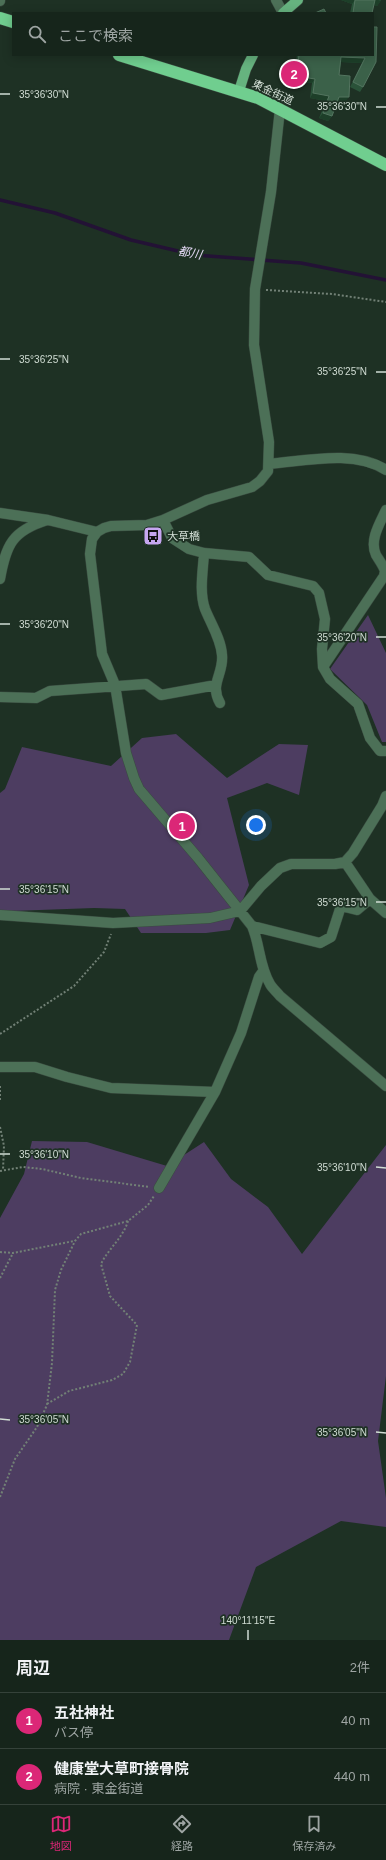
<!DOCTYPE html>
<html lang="ja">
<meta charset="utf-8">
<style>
:root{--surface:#16251b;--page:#233128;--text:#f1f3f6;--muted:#9ea5a3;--line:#35423a;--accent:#db2777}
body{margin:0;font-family:Helvetica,"Noto Sans JP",sans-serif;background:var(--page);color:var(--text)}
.you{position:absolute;left:256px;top:825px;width:14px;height:14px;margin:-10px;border:3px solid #fff;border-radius:50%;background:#1a73e8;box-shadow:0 0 0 6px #1a73e833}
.badge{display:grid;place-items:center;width:26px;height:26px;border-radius:50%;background:var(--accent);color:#fff;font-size:13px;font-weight:700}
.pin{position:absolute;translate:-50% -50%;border:2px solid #fff;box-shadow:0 1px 4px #0006}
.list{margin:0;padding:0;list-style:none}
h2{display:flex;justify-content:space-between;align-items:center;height:52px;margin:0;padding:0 16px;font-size:17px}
h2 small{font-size:13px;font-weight:400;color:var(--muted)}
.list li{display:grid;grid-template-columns:26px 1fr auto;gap:12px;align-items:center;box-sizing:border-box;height:56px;padding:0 16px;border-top:1px solid var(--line)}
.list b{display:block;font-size:15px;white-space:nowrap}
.list p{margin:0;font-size:13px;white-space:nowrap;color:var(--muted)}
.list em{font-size:13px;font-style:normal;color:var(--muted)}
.icon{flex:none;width:22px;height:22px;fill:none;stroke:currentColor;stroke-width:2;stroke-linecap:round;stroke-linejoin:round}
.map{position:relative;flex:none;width:386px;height:1640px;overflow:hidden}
.search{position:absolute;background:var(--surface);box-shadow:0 2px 10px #0003;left:12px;right:12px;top:12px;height:44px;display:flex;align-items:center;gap:10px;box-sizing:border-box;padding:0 14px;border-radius:0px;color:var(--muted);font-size:15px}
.sheet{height:164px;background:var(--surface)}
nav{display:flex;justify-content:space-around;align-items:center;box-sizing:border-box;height:56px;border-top:1px solid var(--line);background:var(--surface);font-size:11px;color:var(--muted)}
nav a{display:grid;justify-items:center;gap:2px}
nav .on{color:var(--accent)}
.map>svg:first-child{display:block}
</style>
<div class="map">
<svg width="386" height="1640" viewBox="0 0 386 1640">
<rect width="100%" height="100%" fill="#1e3124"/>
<path fill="#4d3d61" d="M 368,615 L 386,653 L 386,742 L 382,742 L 367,705 L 330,669 Z
M 176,734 L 227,778 L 279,744 L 308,745 L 299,795 L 267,783 L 227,798 L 249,885 L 230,930 L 206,933 L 141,933 L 125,909 L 94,908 L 12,911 L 0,910 L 0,793 L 5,789 L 22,747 L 111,766 L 142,738 Z
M 32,1141 L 87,1142 L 167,1166 L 204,1142 L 231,1179 L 268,1207 L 302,1254 L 386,1145 L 386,1376 L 378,1441 L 386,1498 L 386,1527 L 341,1521 L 256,1567 L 229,1640 L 0,1640 L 0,1218 L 24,1174 Z"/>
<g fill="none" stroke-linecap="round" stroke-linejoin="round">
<path stroke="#231235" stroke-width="3.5" d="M 0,200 L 55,213 L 131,240 L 195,255 L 301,263 L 386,280"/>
<g stroke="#3a4c40" stroke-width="11">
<path id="minor" d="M 276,0 L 283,13
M 0,1 L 0,0
M 280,109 L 271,192 L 255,289 L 254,345 L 269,442 L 268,471 L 260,481 L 252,487 L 207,500 L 163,520 L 147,525 L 111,526 L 104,528 L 97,532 L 92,539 L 90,554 L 102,654 L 115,685 L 126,753 L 134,778 L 139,789 L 198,858 L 252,926 C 260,944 259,966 270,984 C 272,988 277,992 280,996 L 386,1086
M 269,464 C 305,461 354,449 386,470
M 0,513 L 48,520 L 97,532
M 163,520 L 172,538 L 189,549 L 204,553 L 249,557 L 268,575 L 313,586 L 319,593 L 325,619 L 322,649 L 323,667 L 330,679 L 358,704 L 370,738 L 380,751 L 386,751
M 204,553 C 203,571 199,592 205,609 C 211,624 221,639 222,655 C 224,674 209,684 220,703
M 0,579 C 6,545 12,531 47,520
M 323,667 L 384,576 L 385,571 C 383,565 379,560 376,555 C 369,540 380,523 386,510
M 0,697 L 36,698 L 50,691 L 146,684 L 161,695 L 216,685
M 345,862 L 370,899 L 386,913
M 0,915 L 113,923 L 210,918 L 240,911 L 261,886 L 280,868 L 291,864 L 335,864 L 345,862 L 353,853 L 382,806 L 386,796
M 252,926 L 320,943 L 331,937 L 341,906 L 357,910 L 370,899
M 0,1067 L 35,1067 L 67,1077 L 111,1088 L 215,1092
M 159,1188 L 215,1092 L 241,1033 L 259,977 L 264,970"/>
</g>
<g stroke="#3a4c40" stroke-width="11">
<path id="major" d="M 283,13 L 298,0
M 239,91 L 246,69 L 253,55"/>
</g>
<g stroke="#3a4c40" stroke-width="13">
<path id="highway" d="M 0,18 L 13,22
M 119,55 L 258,98 L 386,165"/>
</g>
<path stroke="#728176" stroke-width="2" stroke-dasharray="2 2" stroke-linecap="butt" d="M 266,290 L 332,294 L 386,302
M 0,1034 L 74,986 L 104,952 L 111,934
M 0,1086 L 0,1102
M 0,1127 L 4,1146 L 3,1170
M 0,1171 L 23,1167 L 42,1169 L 81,1178 L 150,1187
M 0,1252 L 13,1253 L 74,1241
M 0,1278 L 13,1253
M 47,1404 L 69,1391 L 112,1380 L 123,1374 L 130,1362 L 137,1325 L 110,1296 L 101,1264 C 108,1249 123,1238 128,1221
M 0,1497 L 15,1459 L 37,1427 L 47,1405 L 52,1363 L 55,1290 L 61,1270 L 75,1241 L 81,1234 L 128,1221 L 148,1205 L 154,1196"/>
<use href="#minor" stroke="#4c7057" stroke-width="10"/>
<use href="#major" stroke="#66b37f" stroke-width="10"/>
<use href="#highway" stroke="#70ce8f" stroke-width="12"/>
</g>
<path fill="#2a5239" d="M 341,0 L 381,0 L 377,6 L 374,5 L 372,13 L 350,13 L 352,4 Z
M 297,55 L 373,55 L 363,87 L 360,92 L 350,87 L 362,63 L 341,62 L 339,75 L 345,102 L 337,102 L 332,116 L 328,121 L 319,118 L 326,101 L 310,98 L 312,83 L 293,81 Z"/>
<path fill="#1d3f29" d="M 341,0 L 355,0 L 352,4 Z
M 374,0 L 378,0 L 381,1 L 377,6 L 371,4 Z
M 341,57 L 365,58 L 362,63 L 338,62 Z
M 296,76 L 315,79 L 312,83 L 293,81 Z
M 313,93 L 329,96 L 326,101 L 310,98 Z
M 339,97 L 349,97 L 345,102 L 335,102 Z
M 323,113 L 332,116 L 328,121 L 319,118 Z"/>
<path fill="#3b6149" stroke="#53745f" d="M 355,0 L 375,0 L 372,13 L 353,13 Z
M 324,9 L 326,13 L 315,13 Z
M 373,27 L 377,27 L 376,62 L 363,87 L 353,82 L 365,58 L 341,57 L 339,75 L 350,76 L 349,97 L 339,97 L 332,116 L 323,113 L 329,96 L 313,93 L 315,79 L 296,76 L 299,55 L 373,55 Z"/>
<path fill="none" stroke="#d0dcd3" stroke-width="1.5" d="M 0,94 L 10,94M 376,107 L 386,107M 0,359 L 10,359M 376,372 L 386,372M 0,624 L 10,624M 376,637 L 386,637M 0,889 L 10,889M 376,902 L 386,902M 0,1154 L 10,1154M 376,1167 L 386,1168M 0,1419 L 10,1420M 376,1432 L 386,1433M 248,1640 L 248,1630"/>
<defs>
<g id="bus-square" transform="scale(1)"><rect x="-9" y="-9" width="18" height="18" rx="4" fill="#c6a6f0" stroke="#1e3124"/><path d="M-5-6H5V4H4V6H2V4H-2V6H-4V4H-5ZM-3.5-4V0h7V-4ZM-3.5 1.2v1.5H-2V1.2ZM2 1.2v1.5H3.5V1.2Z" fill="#111"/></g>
</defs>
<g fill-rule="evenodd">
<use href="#bus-square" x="153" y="536"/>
</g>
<g text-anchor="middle" stroke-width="3.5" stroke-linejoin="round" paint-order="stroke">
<g font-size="11" fill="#d0dcd3" stroke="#1e3124">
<text transform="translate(273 92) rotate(25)" y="4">東金街道</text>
</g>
<g font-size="11" fill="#d0dcd3" stroke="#1e3124" text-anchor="start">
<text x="167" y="540">大草橋</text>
</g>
<g font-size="12" font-style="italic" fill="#e4d9f5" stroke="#1e3124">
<text transform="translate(190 253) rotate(10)" y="4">都川</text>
</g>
</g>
<g font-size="10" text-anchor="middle" fill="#d0dcd3" stroke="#1e3124" stroke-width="3.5" stroke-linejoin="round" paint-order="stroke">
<text x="44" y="98">35°36'30"N</text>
<text x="342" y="110">35°36'30"N</text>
<text x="44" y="363">35°36'25"N</text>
<text x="342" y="375">35°36'25"N</text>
<text x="44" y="628">35°36'20"N</text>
<text x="342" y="641">35°36'20"N</text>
<text x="44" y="893">35°36'15"N</text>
<text x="342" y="906">35°36'15"N</text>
<text x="44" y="1158">35°36'10"N</text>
<text x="342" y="1171">35°36'10"N</text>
<text x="44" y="1423">35°36'05"N</text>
<text x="342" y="1436">35°36'05"N</text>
<text x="248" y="1624">140°11'15"E</text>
</g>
</svg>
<div class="you"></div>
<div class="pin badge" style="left:182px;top:826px">1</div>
<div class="pin badge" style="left:294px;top:74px">2</div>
<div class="search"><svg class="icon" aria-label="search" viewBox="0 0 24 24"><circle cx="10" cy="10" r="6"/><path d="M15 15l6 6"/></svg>ここで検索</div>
</div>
<section class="sheet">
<h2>周辺<small>2件</small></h2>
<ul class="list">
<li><span class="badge">1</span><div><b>五社神社</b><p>バス停</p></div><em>40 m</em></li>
<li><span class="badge">2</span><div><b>健康堂大草町接骨院</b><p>病院 · 東金街道</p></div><em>440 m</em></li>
</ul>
</section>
<nav>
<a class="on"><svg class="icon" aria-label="map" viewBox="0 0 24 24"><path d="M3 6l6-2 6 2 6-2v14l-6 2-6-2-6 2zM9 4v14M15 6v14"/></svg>地図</a>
<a><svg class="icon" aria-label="directions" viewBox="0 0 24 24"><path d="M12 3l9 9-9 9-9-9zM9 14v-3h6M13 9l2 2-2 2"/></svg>経路</a>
<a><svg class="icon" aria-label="saved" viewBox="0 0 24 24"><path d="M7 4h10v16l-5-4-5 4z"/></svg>保存済み</a>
</nav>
